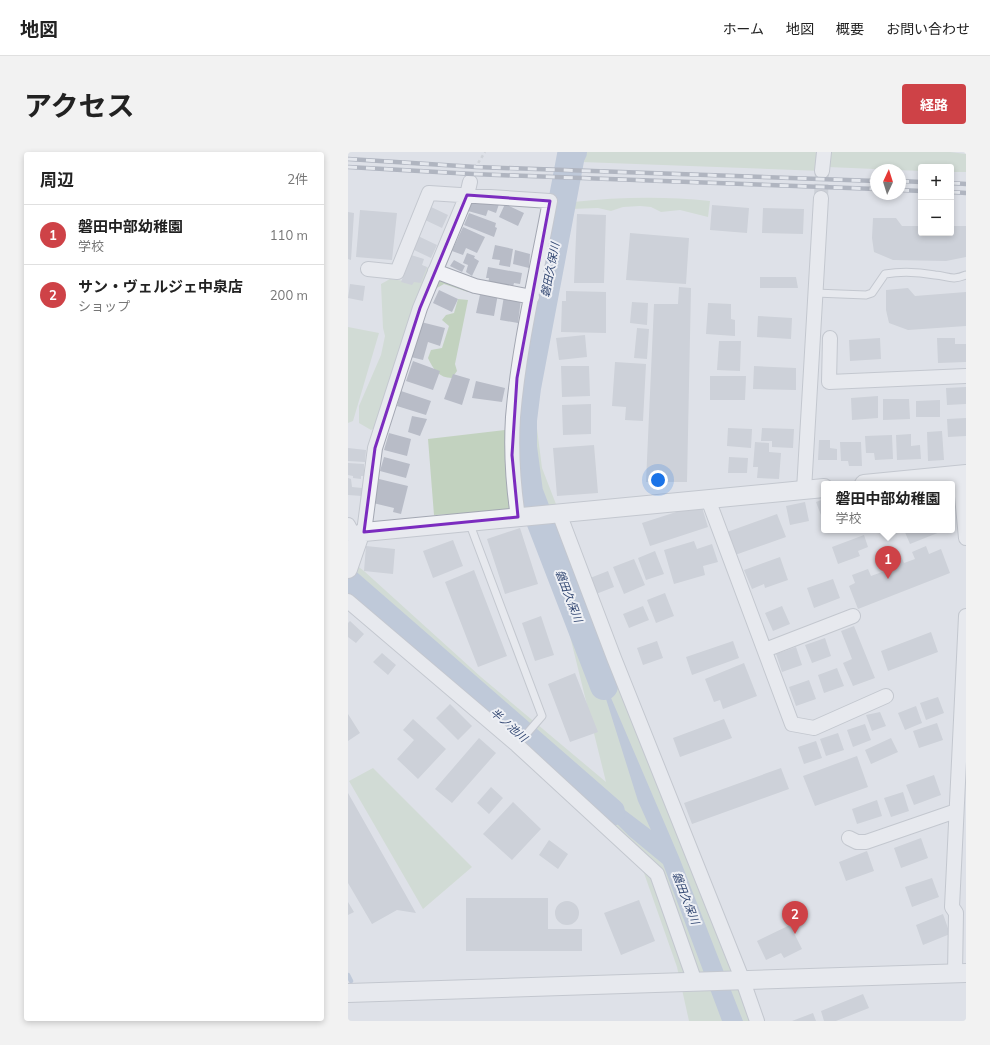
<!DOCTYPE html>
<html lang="ja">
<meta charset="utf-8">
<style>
:root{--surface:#fff;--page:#f2f2f2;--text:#222;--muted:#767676;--line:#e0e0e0;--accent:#ce4247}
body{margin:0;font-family:Mulish,"Noto Sans JP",sans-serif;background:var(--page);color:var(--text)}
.controls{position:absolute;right:12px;top:12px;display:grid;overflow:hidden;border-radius:4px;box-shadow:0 2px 6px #0003}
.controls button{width:36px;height:36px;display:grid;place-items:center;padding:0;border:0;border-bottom:1px solid var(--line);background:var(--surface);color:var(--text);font:20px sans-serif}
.compass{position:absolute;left:522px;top:12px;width:36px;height:36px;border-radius:50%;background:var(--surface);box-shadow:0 2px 6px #0003;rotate:4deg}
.you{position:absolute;left:310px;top:328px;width:14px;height:14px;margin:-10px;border:3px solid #fff;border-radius:50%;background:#1a73e8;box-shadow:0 0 0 6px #1a73e833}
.badge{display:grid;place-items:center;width:26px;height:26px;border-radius:50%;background:var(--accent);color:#fff;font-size:13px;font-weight:700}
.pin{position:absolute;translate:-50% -33px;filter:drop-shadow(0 1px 2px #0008)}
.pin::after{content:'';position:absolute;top:21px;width:14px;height:12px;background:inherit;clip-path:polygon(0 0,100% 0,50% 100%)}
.popup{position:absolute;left:473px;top:329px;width:134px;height:52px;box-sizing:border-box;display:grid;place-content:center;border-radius:4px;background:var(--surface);filter:drop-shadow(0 1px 3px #0005);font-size:13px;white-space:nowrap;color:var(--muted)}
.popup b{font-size:15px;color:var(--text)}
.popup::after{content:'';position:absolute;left:50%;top:100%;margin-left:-8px;border:8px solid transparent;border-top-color:var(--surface)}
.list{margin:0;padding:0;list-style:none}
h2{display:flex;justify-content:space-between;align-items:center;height:52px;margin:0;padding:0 16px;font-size:17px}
h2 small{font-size:13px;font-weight:400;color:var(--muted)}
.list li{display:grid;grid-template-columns:26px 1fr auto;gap:12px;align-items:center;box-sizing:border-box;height:60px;padding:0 16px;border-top:1px solid var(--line)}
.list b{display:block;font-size:15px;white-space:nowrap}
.list p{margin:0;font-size:13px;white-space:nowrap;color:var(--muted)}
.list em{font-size:13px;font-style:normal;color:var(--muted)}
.map{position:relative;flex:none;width:618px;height:869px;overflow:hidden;border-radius:4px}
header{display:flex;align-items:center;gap:24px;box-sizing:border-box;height:56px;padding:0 20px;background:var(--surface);border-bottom:1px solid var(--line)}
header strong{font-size:19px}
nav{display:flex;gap:22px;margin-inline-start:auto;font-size:14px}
.intro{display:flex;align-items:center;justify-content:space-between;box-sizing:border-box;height:96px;padding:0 24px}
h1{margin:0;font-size:28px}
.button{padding:10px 18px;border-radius:4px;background:var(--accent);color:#fff;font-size:14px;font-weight:700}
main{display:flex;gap:24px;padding:0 24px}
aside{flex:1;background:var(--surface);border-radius:4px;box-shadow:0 2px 6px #0003}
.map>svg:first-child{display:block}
</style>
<header>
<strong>地図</strong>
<nav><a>ホーム</a><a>地図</a><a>概要</a><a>お問い合わせ</a></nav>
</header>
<div class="intro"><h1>アクセス</h1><a class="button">経路</a></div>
<main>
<aside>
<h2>周辺<small>2件</small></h2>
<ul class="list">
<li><span class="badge">1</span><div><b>磐田中部幼稚園</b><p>学校</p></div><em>110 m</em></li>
<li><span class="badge">2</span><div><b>サン・ヴェルジェ中泉店</b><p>ショップ</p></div><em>200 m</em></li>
</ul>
</aside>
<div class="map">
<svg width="618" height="869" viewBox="0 0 618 869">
<rect width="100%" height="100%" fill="#dee1e8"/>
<path fill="#c2d2bf" d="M 239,0 L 467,0 L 475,4 L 476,0 L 602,0 L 618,2 L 618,20 L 603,20 L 603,15 L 573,15 L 573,19 L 480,15 L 474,19 L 234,10 Z
M 230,32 L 225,50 C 271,45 316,44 362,49 L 360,65 L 332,58 L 313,60 L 303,55 L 292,54 L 275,55 L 263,59 L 250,56 L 223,57 L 197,167 L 186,253 L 194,316 L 321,644 L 347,729 L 397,854 L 405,869 L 341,869 L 329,815 L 290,704 L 0,445 L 0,407 L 16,419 L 133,525 L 258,630 L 221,480 L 177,355 L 164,303 L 202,49 L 216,38 L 212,33 Z
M 70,112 L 125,133 L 120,140 L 96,132 L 78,142 L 28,275 L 23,278 L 11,271 L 11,254 L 33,203 L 37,184 L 35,176 L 33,132 L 42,127 L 57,129 Z
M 110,147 L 120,148 L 107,212 L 109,219 L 104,226 C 91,226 85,217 80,206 L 83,198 L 94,196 L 101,174 L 94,168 L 98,163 L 106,161 Z
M 0,175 L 31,181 L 5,269 L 0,271 Z
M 157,278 L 168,350 L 163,359 L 86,363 L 80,287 Z
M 25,616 L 124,715 L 75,757 L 1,629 Z"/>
<path fill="#99aac8" d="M 243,499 L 331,705 L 395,869 L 374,869 L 315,712 L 281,684 L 191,593 L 303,678 L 290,649 Z"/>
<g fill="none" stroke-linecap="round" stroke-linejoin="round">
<path stroke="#99aac8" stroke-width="4.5" d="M 0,823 L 3,829"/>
<path stroke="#99aac8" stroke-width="28" d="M 225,0 L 223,3 L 179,236 L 175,268 L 175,295 L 181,340 L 256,534
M 0,431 L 263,660"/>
</g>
<path fill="#b8bcc7" d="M 123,46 L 151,52 L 148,61 L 140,58 L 138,64 L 120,59 Z
M 157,52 L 176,61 L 170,74 L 151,65 Z
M 364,53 L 401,56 L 399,81 L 362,78 Z
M 81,54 L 100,63 L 94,76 L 75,67 Z
M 415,56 L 456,57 L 455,82 L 414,81 Z
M 12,58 L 49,61 L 44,108 L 8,105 Z
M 0,60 L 6,61 L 3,108 L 0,107 Z
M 121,61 L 148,71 L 147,75 L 149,76 L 146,85 L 116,73 Z
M 229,62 L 258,63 L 256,131 L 226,131 Z
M 525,66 L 548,66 L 554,74 L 573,74 L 573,81 L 603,81 L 603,74 L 618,74 L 618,105 L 598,109 L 545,108 L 526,100 L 524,86 Z
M 115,75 L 137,85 L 129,101 L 118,96 L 115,103 L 104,99 Z
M 282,81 L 341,86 L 338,132 L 278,128 Z
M 70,84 L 89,93 L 83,106 L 64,97 Z
M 147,93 L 165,97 L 162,115 L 151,113 L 152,108 L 144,107 Z
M 167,98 L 182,102 L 181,116 L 165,112 Z
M 119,101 L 127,104 L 126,106 L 131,109 L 124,124 L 118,120 L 120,113 L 115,111 Z
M 63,103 L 76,107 L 74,113 L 79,115 L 73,131 L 66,130 L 64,133 L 53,130 Z
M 106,108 L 117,114 L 114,120 L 102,114 Z
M 140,115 L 174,121 L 172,132 L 166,131 L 164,138 L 140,133 L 141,126 L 138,126 Z
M 412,125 L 448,125 L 450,136 L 412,136 Z
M 2,132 L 17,134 L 15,149 L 0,146 Z
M 331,135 L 343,136 L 339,330 L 298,330 L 306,152 L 330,152 Z
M 560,136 L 567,144 L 618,140 L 618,174 L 560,178 L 541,171 L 538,158 L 538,138 Z
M 91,138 L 110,147 L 104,160 L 85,151 Z
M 133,138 L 150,142 L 146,164 L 128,161 Z
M 218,139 L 258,140 L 258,181 L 213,180 L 214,149 L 218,149 Z
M 156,144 L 173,147 L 170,171 L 152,168 Z
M 284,150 L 300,151 L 299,173 L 282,171 Z
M 360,151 L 383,152 L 383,167 L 387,168 L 387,184 L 358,182 Z
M 410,164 L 444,166 L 443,187 L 409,185 Z
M 73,170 L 97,176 L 92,194 L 80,190 L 75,208 L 63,205 Z
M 289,176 L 301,177 L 299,207 L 286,206 Z
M 237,183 L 239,205 L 211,208 L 208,186 Z
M 532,186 L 533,207 L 502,209 L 501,188 Z
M 589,186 L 607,186 L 607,192 L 618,192 L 618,210 L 590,211 Z
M 371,189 L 393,189 L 392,219 L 369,218 Z
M 65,209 L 92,219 L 85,238 L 58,229 Z
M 267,210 L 298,212 L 295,269 L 277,268 L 278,255 L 264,254 Z
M 213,214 L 241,214 L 242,244 L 214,245 Z
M 406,214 L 448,216 L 448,238 L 405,237 Z
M 105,222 L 122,227 L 114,253 L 96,247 Z
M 362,224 L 398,224 L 397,248 L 362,248 Z
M 128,229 L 157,236 L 154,250 L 124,246 Z
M 618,235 L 618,252 L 599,253 L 598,236 Z
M 53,239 L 83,249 L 78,263 L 49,254 Z
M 530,244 L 530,266 L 504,268 L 503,246 Z
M 535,247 L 561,247 L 562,267 L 535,268 Z
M 592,248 L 592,265 L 568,265 L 568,249 Z
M 243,252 L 243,282 L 215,283 L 214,253 Z
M 64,264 L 79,267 L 72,284 L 60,280 Z
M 618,266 L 618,284 L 600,285 L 599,267 Z
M 380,276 L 404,277 L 403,296 L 379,294 Z
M 414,276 L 446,277 L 445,296 L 424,295 L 424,289 L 413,289 Z
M 594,279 L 596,308 L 580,309 L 579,280 Z
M 41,281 L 63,287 L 59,304 L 36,298 Z
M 563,282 L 563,294 L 572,293 L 573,307 L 549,308 L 548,283 Z
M 544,283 L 545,307 L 527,308 L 526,301 L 518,301 L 517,284 Z
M 471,288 L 482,288 L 482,296 L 489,297 L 489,308 L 470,308 Z
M 407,290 L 421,291 L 421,300 L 433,301 L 431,327 L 409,326 L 410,315 L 405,315 Z
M 492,290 L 513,290 L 514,314 L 501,314 L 500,309 L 493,309 Z
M 246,293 L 250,341 L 209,344 L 205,296 Z
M 0,296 L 18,298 L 17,310 L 0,309 Z
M 36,305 L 62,312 L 58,326 L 32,319 Z
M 381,305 L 400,306 L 399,321 L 380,321 Z
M 0,311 L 16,312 L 16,324 L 13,324 L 13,327 L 5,326 L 5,324 L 0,323 Z
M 0,326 L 3,327 L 4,335 L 14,336 L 14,344 L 0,343 Z
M 31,327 L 60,334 L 53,362 L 45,360 L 46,356 L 25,351 Z
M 476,347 L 476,371 L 468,350 Z
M 457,350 L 461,369 L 442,373 L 438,354 Z
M 353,352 L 360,375 L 302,394 L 294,371 Z
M 429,362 L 438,385 L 387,403 L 379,380 Z
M 172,376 L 190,432 L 157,442 L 139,387 Z
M 556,378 L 591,378 L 592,380 L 562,392 Z
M 516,383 L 520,395 L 510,399 L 512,404 L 490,412 L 484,395 Z
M 105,388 L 115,414 L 85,426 L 75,399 Z
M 346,389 L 349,397 L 364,392 L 370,410 L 355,414 L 357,423 L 326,432 L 316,398 Z
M 18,394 L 47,397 L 45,422 L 16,419 Z
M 578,394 L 581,402 L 593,397 L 602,421 L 510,457 L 501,434 L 507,431 L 504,423 L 520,417 L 523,424 L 542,417 L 539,410 L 553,404 L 556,411 L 567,407 L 564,400 Z
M 307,399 L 316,422 L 298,428 L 290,406 Z
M 432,405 L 440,428 L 417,436 L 416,432 L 404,437 L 396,418 Z
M 286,407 L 297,433 L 276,442 L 265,415 Z
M 126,418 L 159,504 L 130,515 L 97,430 Z
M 260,419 L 266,435 L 248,442 L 242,426 Z
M 485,427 L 492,446 L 466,456 L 459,436 Z
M 317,441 L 326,464 L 308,471 L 299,448 Z
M 295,454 L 301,468 L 281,476 L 275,462 Z
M 434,454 L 442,472 L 425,479 L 417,461 Z
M 193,464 L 206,503 L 187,509 L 174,471 Z
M 2,469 L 16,482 L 8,491 L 0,485 L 0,471 Z
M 506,474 L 527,526 L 505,534 L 495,511 L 504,507 L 493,479 Z
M 583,480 L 590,500 L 540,519 L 533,499 Z
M 477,486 L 483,504 L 464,511 L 457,493 Z
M 309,489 L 315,506 L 295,513 L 289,496 Z
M 385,489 L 391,506 L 344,523 L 338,505 Z
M 448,495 L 454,513 L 434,520 L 428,502 Z
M 34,501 L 48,513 L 40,523 L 25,510 Z
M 396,511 L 409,544 L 375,557 L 372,548 L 366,550 L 357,527 Z
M 489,516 L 496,534 L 476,541 L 470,523 Z
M 227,521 L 250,580 L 222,590 L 200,532 Z
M 461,528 L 468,547 L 448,554 L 441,535 Z
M 590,545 L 596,561 L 578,568 L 572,551 Z
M 102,552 L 124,574 L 110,588 L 88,566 Z
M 568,554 L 574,571 L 557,578 L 550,561 Z
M 532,560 L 538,574 L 524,579 L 518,563 Z
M 0,562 L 12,581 L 0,589 Z
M 65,567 L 98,597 L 70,627 L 49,607 L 66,588 L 55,578 Z
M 376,567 L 384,586 L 332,605 L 325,586 Z
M 589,571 L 595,588 L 571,596 L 565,579 Z
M 517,572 L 523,588 L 505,595 L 499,578 Z
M 490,581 L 496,598 L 478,604 L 472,587 Z
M 131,586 L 148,601 L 104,651 L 87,637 Z
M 543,586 L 550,600 L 523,612 L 517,598 Z
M 468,589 L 474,606 L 456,612 L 450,595 Z
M 509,604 L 520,635 L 467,654 L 455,624 Z
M 433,616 L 441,637 L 344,672 L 336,651 Z
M 586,623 L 593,643 L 566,653 L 558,633 Z
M 143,635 L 155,646 L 141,662 L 129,651 Z
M 555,640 L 561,659 L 543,665 L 536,646 Z
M 0,641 L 68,761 L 49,758 L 24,772 L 0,731 Z
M 529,648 L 534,664 L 509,672 L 504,657 Z
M 165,650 L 193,677 L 164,708 L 135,682 Z
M 573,686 L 580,706 L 553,716 L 546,696 Z
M 201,688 L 220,702 L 210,717 L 191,703 Z
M 519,699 L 526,719 L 498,729 L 491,710 Z
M 584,726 L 591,745 L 564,755 L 557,735 Z
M 118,746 L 200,746 L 200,777 L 234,777 L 234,799 L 118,799 Z
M 291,748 L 307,789 L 273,803 L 256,761 Z
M207 761a12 12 0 1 1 24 0a12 12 0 1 1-24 0Z
M 0,750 L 6,760 L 0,763 Z
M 595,762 L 602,782 L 575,793 L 568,773 Z
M 442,773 L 454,797 L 436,806 L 433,801 L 418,808 L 409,789 Z
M 515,842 L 521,856 L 488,869 L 476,869 L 473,859 Z
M 465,861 L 468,869 L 444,869 Z"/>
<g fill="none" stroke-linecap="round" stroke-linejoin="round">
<path stroke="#b9bdc6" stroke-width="14" stroke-dasharray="14 7" stroke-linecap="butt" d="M 473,46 L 474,19"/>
<g stroke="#a3a7b2" stroke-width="9">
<path id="service" d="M 467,141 L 518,143 L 524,141 L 537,122 C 554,119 571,120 587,123 C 600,124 604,129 618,123
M 121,370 L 194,564 L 169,593"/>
</g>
<g stroke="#a3a7b2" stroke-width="16">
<path id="minor" d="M 474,19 L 476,0
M 20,117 L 49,120 L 81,41 L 202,49 C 189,120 171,192 165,265 C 163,298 165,332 170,365
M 87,119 L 127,134 L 184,145
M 482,186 L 481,230 L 618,224
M 612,323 L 618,386
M 456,338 L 473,46
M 360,347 L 444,572 L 466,576 L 538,544
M 211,361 L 266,506 L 395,829 L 409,869
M 0,373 L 9,390
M 16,380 L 27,296 L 72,156 L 119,43 L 122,30
M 0,449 L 169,593 L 309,722 L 347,830
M 417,498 L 505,464
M 501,686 L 509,690 L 518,690 L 608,659
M 607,821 L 608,761 L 604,755 L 618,464"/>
</g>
<g stroke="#a3a7b2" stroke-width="20">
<path id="tertiary" d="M 516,332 L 618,322
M 0,417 L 12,382 L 16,380 L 476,336
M 0,841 L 618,821"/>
</g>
<path stroke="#bcbfc6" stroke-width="2.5" stroke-dasharray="3 3" stroke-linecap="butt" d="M 127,16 L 137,0"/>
<use href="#service" stroke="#f1f2f6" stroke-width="7"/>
<use href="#minor" stroke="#f1f2f6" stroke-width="14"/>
<use href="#tertiary" stroke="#f1f2f6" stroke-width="18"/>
<g stroke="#787e91" stroke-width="4.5">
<path id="rail" d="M 0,7 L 128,15 L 528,29
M 0,15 L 125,22 L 528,37
M 552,29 L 573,30
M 603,31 L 618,32
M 552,38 L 573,39
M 603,40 L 618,41"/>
</g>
<use href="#rail" stroke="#eef0f5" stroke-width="3" stroke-dasharray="9" stroke-linecap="butt"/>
</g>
<path d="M0 0H618V869H0ZM 119,43 L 202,49 L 169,226 L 164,303 L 170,365 L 16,380 L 27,296 L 72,156 Z" fill="#dee1e8" fill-opacity=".55" fill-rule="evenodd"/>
<path fill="none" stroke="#7b2cbf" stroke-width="3" stroke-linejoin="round" d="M 119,43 L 202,49 L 169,226 L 164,303 L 170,365 L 16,380 L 27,296 L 72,156 Z"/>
<g text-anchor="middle" stroke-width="4" stroke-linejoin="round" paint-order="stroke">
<g font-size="11" font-style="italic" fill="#324772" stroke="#eef0f5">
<text transform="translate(202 118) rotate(-79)" y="4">磐田久保川</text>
<text transform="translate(221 444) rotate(69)" y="4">磐田久保川</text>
<text transform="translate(161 573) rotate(41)" y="4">半ノ池川</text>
<text transform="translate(338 746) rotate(69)" y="4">磐田久保川</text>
</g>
</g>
</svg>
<div class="controls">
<button>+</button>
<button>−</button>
</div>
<svg class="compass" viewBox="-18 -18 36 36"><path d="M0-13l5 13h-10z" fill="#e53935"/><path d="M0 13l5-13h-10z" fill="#767676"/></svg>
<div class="you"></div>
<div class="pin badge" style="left:540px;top:427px">1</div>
<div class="popup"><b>磐田中部幼稚園</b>学校</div>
<div class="pin badge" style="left:447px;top:782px">2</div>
</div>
</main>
